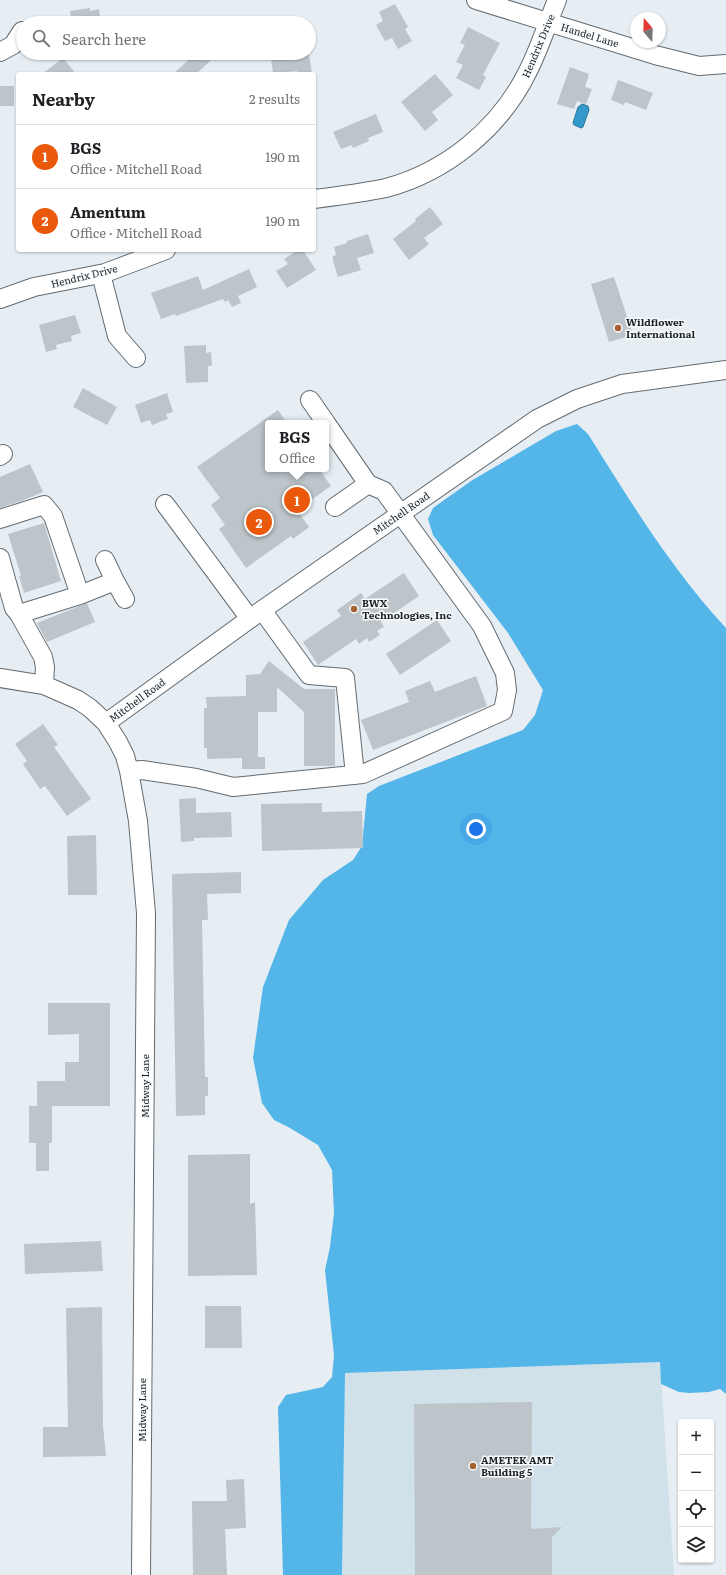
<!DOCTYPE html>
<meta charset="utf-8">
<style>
:root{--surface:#fff;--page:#f6f6f6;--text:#202124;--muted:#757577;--line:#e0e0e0;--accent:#ea580c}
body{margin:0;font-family:Literata,serif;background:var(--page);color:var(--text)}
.controls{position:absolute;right:12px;bottom:12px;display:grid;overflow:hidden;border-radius:4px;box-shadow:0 1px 3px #0004}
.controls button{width:36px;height:36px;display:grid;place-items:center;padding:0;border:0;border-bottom:1px solid var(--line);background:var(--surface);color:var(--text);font:20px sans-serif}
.compass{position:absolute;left:630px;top:12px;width:36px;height:36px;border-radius:50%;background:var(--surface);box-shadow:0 1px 3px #0004;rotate:341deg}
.you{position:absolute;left:476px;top:829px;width:14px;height:14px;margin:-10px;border:3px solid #fff;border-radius:50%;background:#1a73e8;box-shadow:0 0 0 6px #1a73e833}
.badge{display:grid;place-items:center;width:26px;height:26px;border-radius:50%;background:var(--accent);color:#fff;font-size:13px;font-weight:700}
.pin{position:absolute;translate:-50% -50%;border:2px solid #fff;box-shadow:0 1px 4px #0006}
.popup{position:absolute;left:265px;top:420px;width:64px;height:52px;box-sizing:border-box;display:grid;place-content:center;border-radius:4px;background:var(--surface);filter:drop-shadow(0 1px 3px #0005);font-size:13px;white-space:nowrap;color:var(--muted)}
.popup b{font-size:15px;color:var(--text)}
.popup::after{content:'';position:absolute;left:50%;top:100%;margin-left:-8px;border:8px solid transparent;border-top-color:var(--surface)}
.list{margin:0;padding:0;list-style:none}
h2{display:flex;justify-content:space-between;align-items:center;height:52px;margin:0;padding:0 16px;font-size:17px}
h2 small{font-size:13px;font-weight:400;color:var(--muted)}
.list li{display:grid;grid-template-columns:26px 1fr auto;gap:12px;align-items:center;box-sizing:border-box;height:64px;padding:0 16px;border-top:1px solid var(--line)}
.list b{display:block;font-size:15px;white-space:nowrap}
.list p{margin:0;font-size:13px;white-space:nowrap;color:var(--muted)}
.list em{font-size:13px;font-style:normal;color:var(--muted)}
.icon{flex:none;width:22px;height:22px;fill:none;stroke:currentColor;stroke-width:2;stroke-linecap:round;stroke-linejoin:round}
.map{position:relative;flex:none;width:726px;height:1575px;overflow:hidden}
.search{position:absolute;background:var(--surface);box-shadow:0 1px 3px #0004;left:16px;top:16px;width:300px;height:44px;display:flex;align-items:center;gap:10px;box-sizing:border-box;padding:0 14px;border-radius:22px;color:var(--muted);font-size:15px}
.panel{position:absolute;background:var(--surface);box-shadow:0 1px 3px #0004;left:16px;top:72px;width:300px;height:180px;border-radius:4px}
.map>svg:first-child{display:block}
</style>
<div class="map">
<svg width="726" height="1575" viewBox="0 0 726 1575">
<rect width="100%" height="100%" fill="#e6eef3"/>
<path fill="#d1e1ea" d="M 660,1362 L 674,1575 L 342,1575 L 345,1373 Z"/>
<path fill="#53b5e8" d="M 577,424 L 588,434 C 630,501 672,570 726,628 L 726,1394 L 720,1389 L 709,1392 L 689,1393 L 679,1392 L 661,1384 L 660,1362 L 345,1373 L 342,1575 L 283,1575 L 278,1407 L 286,1395 L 323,1387 L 332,1377 L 334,1355 L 325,1270 L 330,1247 L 334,1213 L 332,1170 L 318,1145 L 290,1128 L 274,1120 L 262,1103 L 253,1058 L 263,987 L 289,920 L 323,880 L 353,860 L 362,846 L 367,794 L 379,786 L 523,730 L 535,715 L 543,690 L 508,633 L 433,535 L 428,519 L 433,508 L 471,481 L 556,431 Z"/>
<path fill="#3399cb" stroke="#2d7599" d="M 582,104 L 588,106 L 589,110 L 583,127 L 581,128 L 574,125 L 573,123 L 578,107 Z"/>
<path fill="#bdc5ca" d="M 395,4 L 408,27 L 405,29 L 412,41 L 398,49 L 392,38 L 385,41 L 376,25 L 383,21 L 379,12 Z
M 90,8 L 90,11 L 99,9 L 101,23 L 72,23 L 70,11 Z
M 468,27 L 500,43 L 483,75 L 486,77 L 479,90 L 456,78 L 463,65 L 456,62 L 465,45 L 460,43 Z
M 196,53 L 219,53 L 196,74 L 173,74 Z
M 309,54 L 312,74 L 297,74 L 297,71 L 273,73 L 271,59 Z
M 63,58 L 76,74 L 42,74 Z
M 570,67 L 589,74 L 585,87 L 592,89 L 586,104 L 577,101 L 574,109 L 557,104 Z
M 435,74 L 453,95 L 432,112 L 438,120 L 425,131 L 401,102 Z
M 618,80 L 653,93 L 646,110 L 625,102 L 624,105 L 611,100 Z
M 0,86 L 14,86 L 14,106 L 0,106 Z
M 376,114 L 383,132 L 368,138 L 369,141 L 353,148 L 352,145 L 341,149 L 333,132 Z
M 430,207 L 443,224 L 424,238 L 429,244 L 409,260 L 393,239 L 416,221 L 415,219 Z
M 368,234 L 374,253 L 357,258 L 361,270 L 338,277 L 333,261 L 333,256 L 336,255 L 334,247 L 347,243 L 347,241 Z
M 298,250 L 303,250 L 316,270 L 287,288 L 276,271 L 288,264 L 284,259 Z
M 249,269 L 257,287 L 238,296 L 241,303 L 232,307 L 228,300 L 225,302 L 223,299 L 176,316 L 175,314 L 161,319 L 151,293 L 198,276 L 203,290 Z
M 614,277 L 633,335 L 609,342 L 591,284 Z
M 75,315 L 81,333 L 71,336 L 72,341 L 56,345 L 57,349 L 46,352 L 39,325 Z
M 206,345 L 206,353 L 211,352 L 212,366 L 208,366 L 208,382 L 186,383 L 184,346 Z
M 83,388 L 117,407 L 107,425 L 73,407 Z
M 167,393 L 173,412 L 166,414 L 168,419 L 152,425 L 150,420 L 141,423 L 135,405 Z
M 278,410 L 287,423 L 268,423 L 268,469 L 319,469 L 331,486 L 297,510 L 309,527 L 293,539 L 291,536 L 246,568 L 219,529 L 225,525 L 211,505 L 220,498 L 197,467 Z
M 30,464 L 43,492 L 24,500 L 0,508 L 0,477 Z
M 44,523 L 61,581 L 24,593 L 19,576 L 21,576 L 8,534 Z
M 404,573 L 419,596 L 381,622 L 384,627 L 377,631 L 380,635 L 369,642 L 367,638 L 359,644 L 356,639 L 318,665 L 303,642 L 341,616 L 337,610 L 361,593 L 365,599 Z
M 87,603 L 95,622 L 47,642 L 37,623 Z
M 437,620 L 451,641 L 400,675 L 386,654 Z
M 269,661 L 304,689 L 335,689 L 335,766 L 304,766 L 304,712 L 277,687 L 277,712 L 258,712 L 258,757 L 265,757 L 265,769 L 242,769 L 242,758 L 207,759 L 207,748 L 204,748 L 204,708 L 207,708 L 206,697 L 246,696 L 246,675 L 260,674 Z
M 476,676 L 487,706 L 373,750 L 361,720 L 409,702 L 405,691 L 430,681 L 435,692 Z
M 43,724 L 58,745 L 54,747 L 91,799 L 67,816 L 45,786 L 40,789 L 23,764 L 27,761 L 15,744 Z
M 196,798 L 196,813 L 231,812 L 232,837 L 194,838 L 194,841 L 181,842 L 179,799 Z
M 322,803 L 322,812 L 362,811 L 363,848 L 262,851 L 261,804 Z
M 96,835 L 97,895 L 68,895 L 67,836 Z
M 241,872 L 241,893 L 207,894 L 208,920 L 202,920 L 205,1077 L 208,1077 L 208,1096 L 205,1096 L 205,1115 L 176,1116 L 172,874 Z
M 48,1003 L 110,1003 L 110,1106 L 52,1106 L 52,1143 L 49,1143 L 49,1171 L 36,1171 L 36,1143 L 29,1143 L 29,1106 L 37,1106 L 37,1081 L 65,1081 L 65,1062 L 79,1062 L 79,1034 L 48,1035 Z
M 250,1154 L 250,1204 L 255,1202 L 257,1275 L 188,1276 L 188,1155 Z
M 101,1241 L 103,1271 L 25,1274 L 24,1244 Z
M 205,1306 L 241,1306 L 242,1348 L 205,1348 Z
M 102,1307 L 103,1426 L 106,1456 L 43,1457 L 43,1427 L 68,1427 L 66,1308 Z
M 532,1402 L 531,1529 L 562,1527 L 552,1537 L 552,1575 L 415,1575 L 414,1404 Z
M 244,1479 L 246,1528 L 225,1529 L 227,1575 L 193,1575 L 192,1501 L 227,1501 L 226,1480 Z"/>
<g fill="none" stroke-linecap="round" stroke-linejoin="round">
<g stroke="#646b70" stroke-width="20">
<path id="minor" d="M 476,0 L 655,55 L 699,66 L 726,64
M 0,52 L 13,45 L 22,31
M 314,199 C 338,196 362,193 386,188 C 446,172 499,129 527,73 C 539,50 547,24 557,0
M 101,274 L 117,336 L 136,358
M 0,299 L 34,287 L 105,273 L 166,250
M 310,400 L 326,423
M 0,456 L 3,454
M 165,504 L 250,619
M 335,507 L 368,484
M 0,519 L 44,505 L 53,516 L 80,595 L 19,614
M 0,558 L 14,608 L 19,614 L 43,657 L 45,667 L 44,685
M 105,560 L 115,581
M 80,595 L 115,581 L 125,599
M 262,610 L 309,675 L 345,678 L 355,775
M 0,678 L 44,685 L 78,700 L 90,708 L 106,723 L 118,742 L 125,756 L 129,771 L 138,821 L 146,913 L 141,1575
M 106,723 L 262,610 L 537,419 L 577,399 L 622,384 L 726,370
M 129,771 L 142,770 L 196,778 L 233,787 L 363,774 L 503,711 L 507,690 L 505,673 L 482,626 L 384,491 L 368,484 L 326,423"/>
</g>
<use href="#minor" stroke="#fff" stroke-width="18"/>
</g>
<g fill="#a46131" stroke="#f6fbfe" stroke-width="1.5">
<circle cx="618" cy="328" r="4"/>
<circle cx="354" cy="609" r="4"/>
<circle cx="473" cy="1466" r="4"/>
</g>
<g text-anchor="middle" stroke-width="3" stroke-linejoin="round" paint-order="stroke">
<g font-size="10" fill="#1e2123" stroke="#f6fbfe">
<text transform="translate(590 35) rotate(17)" y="4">Handel Lane</text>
<text transform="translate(538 46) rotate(-67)" y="4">Hendrix Drive</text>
<text transform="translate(84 276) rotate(-14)" y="4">Hendrix Drive</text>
<text transform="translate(401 513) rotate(-35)" y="4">Mitchell Road</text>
<text transform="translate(137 700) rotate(-36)" y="4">Mitchell Road</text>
<text transform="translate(145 1086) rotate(-90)" y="4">Midway Lane</text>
<text transform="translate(142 1410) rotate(-90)" y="4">Midway Lane</text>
</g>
<g font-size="10" font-weight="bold" fill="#1e2123" stroke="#f6fbfe" text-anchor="start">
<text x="626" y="326">Wildflower<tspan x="626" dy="12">International</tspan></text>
<text x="362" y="607">BWX<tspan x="362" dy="12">Technologies, Inc</tspan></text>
<text x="481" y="1464">AMETEK AMT<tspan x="481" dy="12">Building 5</tspan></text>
</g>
</g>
</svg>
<div class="controls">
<button>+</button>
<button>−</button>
<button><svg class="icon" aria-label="locate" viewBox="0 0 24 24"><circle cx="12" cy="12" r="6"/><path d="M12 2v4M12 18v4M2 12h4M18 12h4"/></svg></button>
<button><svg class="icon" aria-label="layers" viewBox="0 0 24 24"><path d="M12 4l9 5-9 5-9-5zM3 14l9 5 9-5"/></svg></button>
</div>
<svg class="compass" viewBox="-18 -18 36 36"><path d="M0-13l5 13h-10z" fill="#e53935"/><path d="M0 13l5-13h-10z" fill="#757577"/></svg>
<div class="you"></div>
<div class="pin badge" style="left:297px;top:500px">1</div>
<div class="popup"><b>BGS</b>Office</div>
<div class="pin badge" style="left:259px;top:522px">2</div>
<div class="search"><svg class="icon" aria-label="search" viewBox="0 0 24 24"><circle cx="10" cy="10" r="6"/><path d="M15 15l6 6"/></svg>Search here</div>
<section class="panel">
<h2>Nearby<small>2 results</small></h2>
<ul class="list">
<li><span class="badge">1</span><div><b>BGS</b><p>Office · Mitchell Road</p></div><em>190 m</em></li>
<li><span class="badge">2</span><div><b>Amentum</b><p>Office · Mitchell Road</p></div><em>190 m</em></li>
</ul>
</section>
</div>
